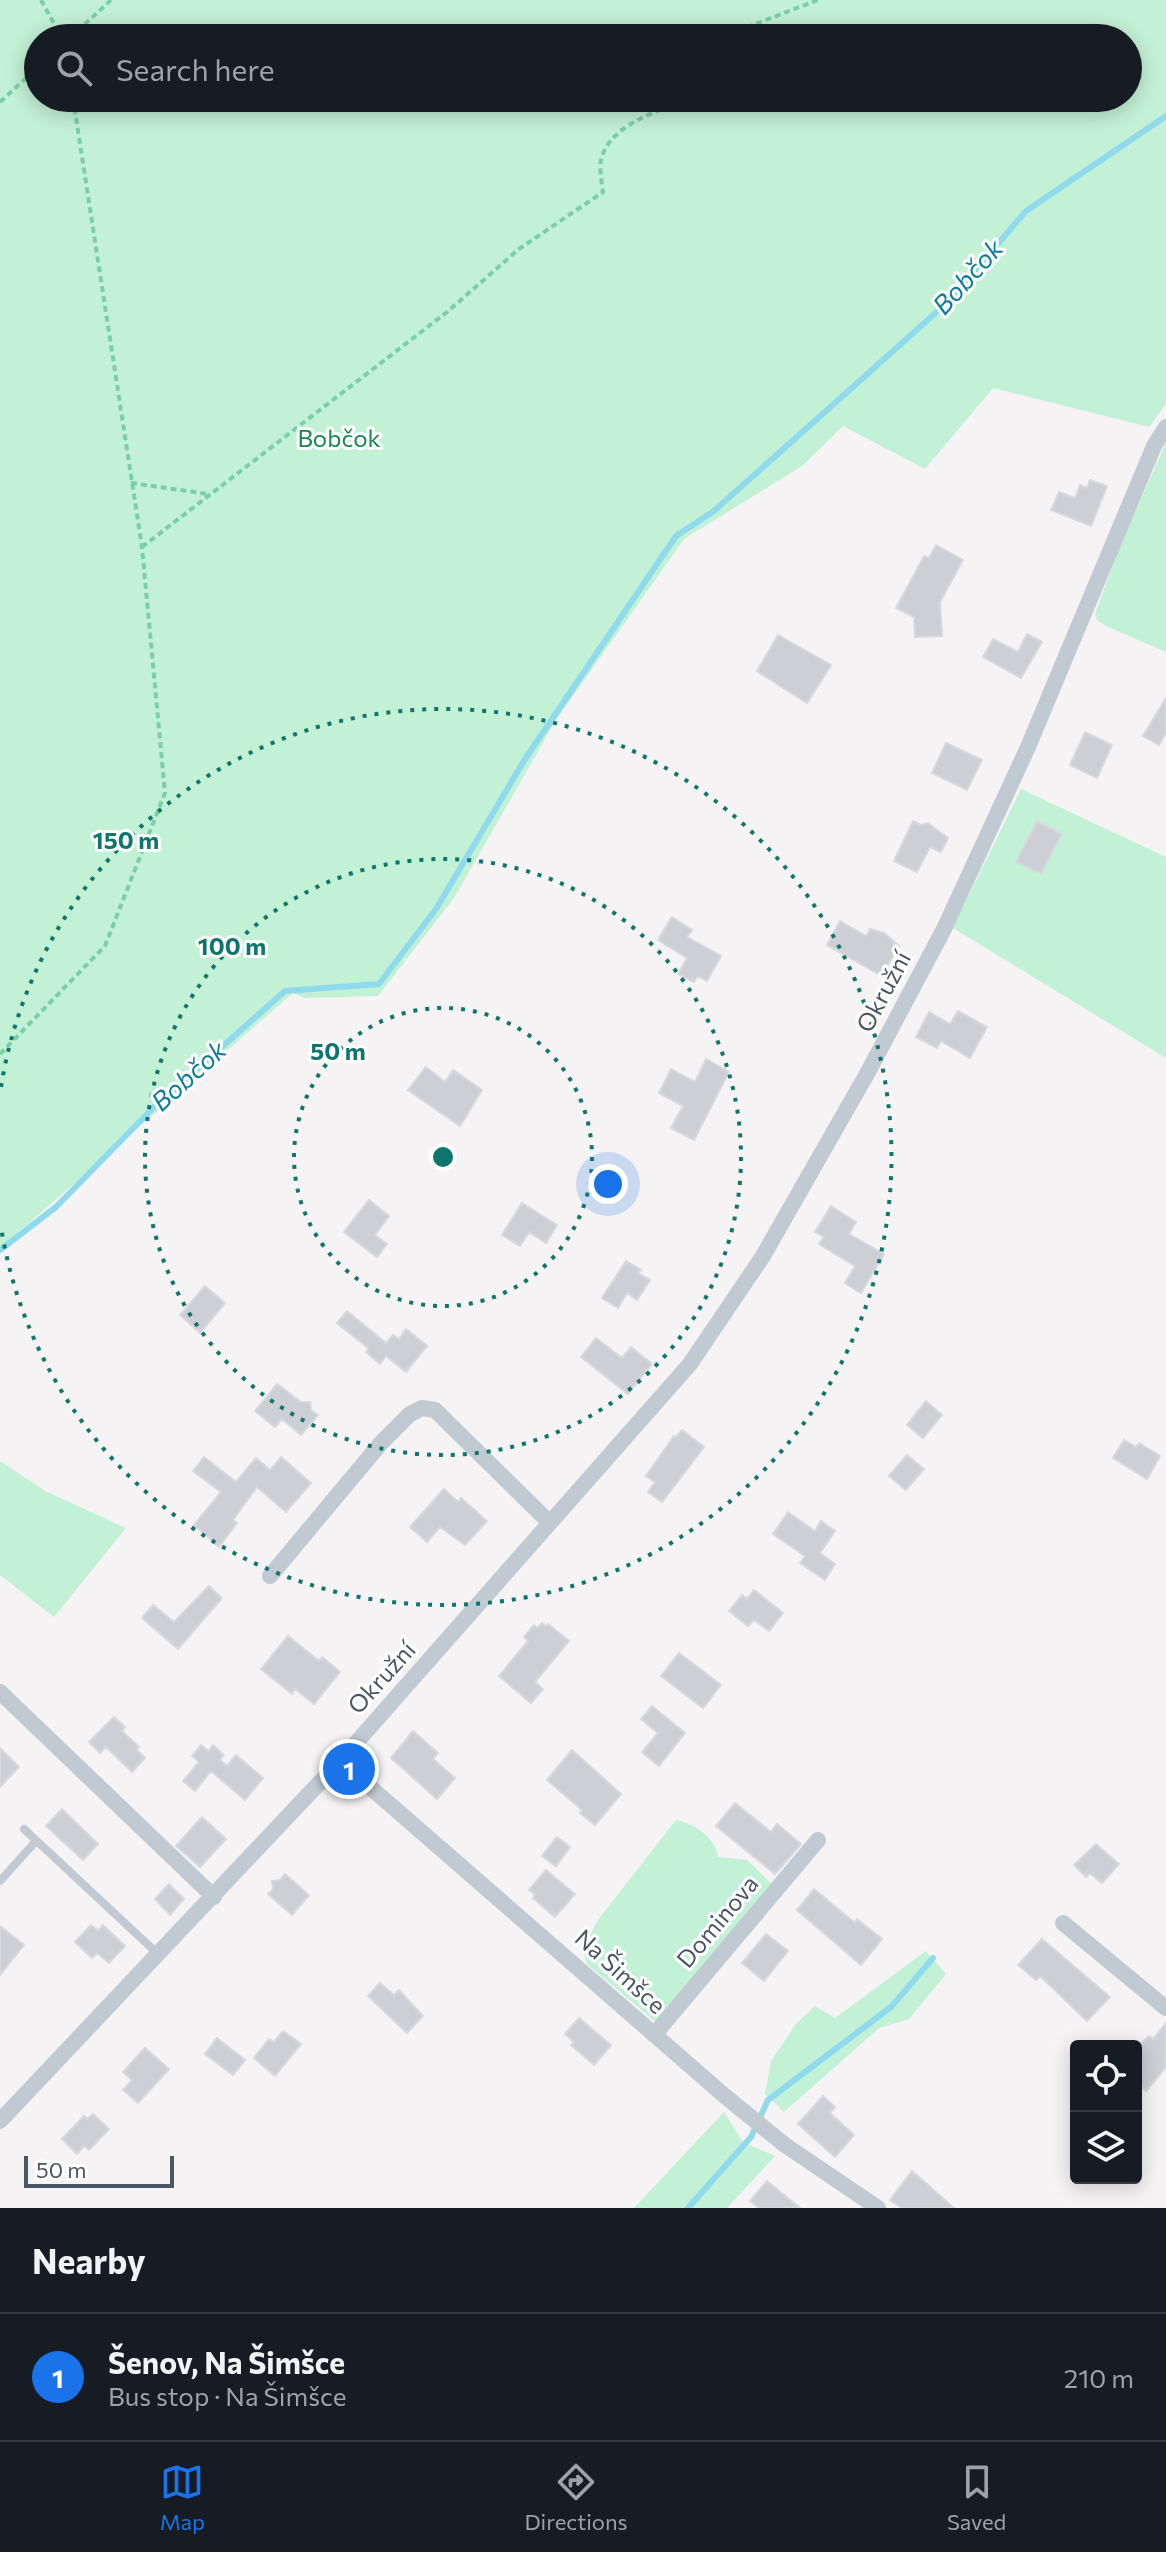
<!DOCTYPE html>
<meta charset="utf-8">
<style>
:root{--surface:#171b24;--page:#20242c;--text:#f1f3f6;--muted:#9ea1a6;--line:#363941;--accent:#1a73e8}
body{margin:0;font-family:Commissioner,sans-serif;background:var(--page);color:var(--text)}
.controls{position:absolute;right:24px;bottom:24px;display:grid;overflow:hidden;border-radius:8px;box-shadow:0 4px 20px #0003}
.controls button{width:72px;height:72px;display:grid;place-items:center;padding:0;border:0;border-bottom:2px solid var(--line);background:var(--surface);color:var(--text);font:40px sans-serif}
.scale{position:absolute;left:24px;bottom:20px;width:150px;box-sizing:border-box;padding-left:8px;border:4px solid #4a5661;border-top:0;font-size:22px;line-height:28px;white-space:nowrap;color:#4a5661;-webkit-text-stroke:6px #fff;paint-order:stroke}
.you{position:absolute;left:608px;top:1184px;width:28px;height:28px;margin:-20px;border:6px solid #fff;border-radius:50%;background:#1a73e8;box-shadow:0 0 0 12px #1a73e833}
.badge{display:grid;place-items:center;width:52px;height:52px;border-radius:50%;background:var(--accent);color:#fff;font-size:26px;font-weight:700}
.pin{position:absolute;translate:-50% -50%;border:4px solid #fff;box-shadow:0 2px 8px #0006}
.list{margin:0;padding:0;list-style:none}
h2{display:flex;justify-content:space-between;align-items:center;height:104px;margin:0;padding:0 32px;font-size:34px}
h2 small{font-size:26px;font-weight:400;color:var(--muted)}
.list li{display:grid;grid-template-columns:52px 1fr auto;gap:24px;align-items:center;box-sizing:border-box;height:128px;padding:0 32px;border-top:2px solid var(--line)}
.list b{display:block;font-size:30px;white-space:nowrap}
.list p{margin:0;font-size:26px;white-space:nowrap;color:var(--muted)}
.list em{font-size:26px;font-style:normal;color:var(--muted)}
.icon{flex:none;width:44px;height:44px;fill:none;stroke:currentColor;stroke-width:2;stroke-linecap:round;stroke-linejoin:round}
.map{position:relative;flex:none;width:1166px;height:2208px;overflow:hidden}
.search{position:absolute;background:var(--surface);box-shadow:0 4px 20px #0003;left:24px;right:24px;top:24px;height:88px;display:flex;align-items:center;gap:20px;box-sizing:border-box;padding:0 28px;border-radius:44px;color:var(--muted);font-size:30px}
.sheet{height:232px;background:var(--surface)}
nav{display:flex;justify-content:space-around;align-items:center;box-sizing:border-box;height:112px;border-top:2px solid var(--line);background:var(--surface);font-size:22px;color:var(--muted)}
nav a{display:grid;justify-items:center;gap:4px}
nav .on{color:var(--accent)}
.map>svg:first-child{display:block}
</style>
<div class="map">
<svg width="1166" height="2208" viewBox="0 0 1166 2208">
<rect width="100%" height="100%" fill="#f5f3f3"/>
<path fill="#c3f1d5" fill-rule="evenodd" d="M 0,0 L 1166,0 L 1166,404 L 1149,427 L 993,388 L 925,469 L 843,426 L 802,466 L 684,539 L 556,720 L 454,898 L 378,996 L 305,998 L 293,993 L 0,1248 ZM 38,38 L 1128,38 L 1128,98 L 38,98 Z
M 1166,443 L 1166,652 L 1106,626 L 1097,620 L 1095,614 L 1120,546 Z
M 1021,789 L 1166,857 L 1166,1058 L 953,928 Z
M 0,1461 L 45,1491 L 126,1528 L 54,1617 L 0,1575 Z
M 676,1820 C 695,1824 715,1837 718,1857 L 747,1860 L 776,1888 L 657,2023 L 587,1964 L 583,1948 L 598,1920 Z
M 926,1951 L 946,1974 L 909,2019 L 879,2028 L 784,2112 L 765,2094 L 771,2061 L 796,2024 L 815,2006 L 835,2018 Z
M 724,2112 L 743,2142 L 775,2156 L 727,2208 L 634,2208 Z"/>
<g fill="none" stroke-linecap="round" stroke-linejoin="round">
<path stroke="#90daee" stroke-width="6" d="M 0,1250 L 56,1207 L 153,1108 L 285,991 L 379,984 L 436,909 L 525,759 L 676,536 L 714,511 L 949,301 L 1026,211 L 1166,116
M 688,2208 L 751,2137 L 768,2100 L 891,2007 L 933,1958"/>
</g>
<path fill="#cdcfd5" stroke="#d7d9de" stroke-width="2" d="M 1090,480 L 1107,486 L 1091,526 L 1051,510 L 1059,492 L 1075,498 L 1080,485 L 1087,488 Z
M 936,545 L 963,560 L 940,602 L 942,636 L 915,637 L 914,617 L 896,608 L 924,556 L 929,558 Z
M 1027,634 L 1042,642 L 1021,678 L 983,657 L 993,639 L 1018,652 Z
M 778,635 L 831,665 L 807,703 L 757,671 Z
M 1166,698 L 1166,733 L 1159,745 L 1143,736 Z
M 1085,732 L 1112,745 L 1097,778 L 1070,765 Z
M 946,743 L 982,760 L 967,790 L 932,773 Z
M 913,821 L 921,825 L 928,823 L 948,838 L 941,852 L 930,847 L 917,872 L 894,861 Z
M 1037,821 L 1062,834 L 1041,874 L 1016,862 Z
M 672,917 L 692,930 L 687,937 L 721,956 L 707,981 L 698,976 L 694,982 L 678,974 L 687,958 L 658,940 Z
M 840,921 L 866,936 L 870,929 L 884,933 L 899,946 L 882,976 L 827,945 Z
M 958,1011 L 987,1027 L 970,1058 L 941,1041 L 937,1048 L 916,1037 L 929,1012 L 950,1024 Z
M 706,1059 L 729,1072 L 694,1140 L 671,1128 L 683,1106 L 659,1093 L 671,1069 L 695,1082 Z
M 426,1067 L 445,1082 L 453,1070 L 482,1090 L 460,1126 L 408,1090 Z
M 369,1200 L 389,1216 L 375,1235 L 387,1244 L 377,1257 L 344,1232 Z
M 522,1203 L 557,1225 L 546,1243 L 529,1232 L 520,1246 L 502,1235 Z
M 831,1206 L 856,1222 L 849,1234 L 884,1254 L 861,1293 L 845,1283 L 855,1266 L 819,1244 L 824,1237 L 815,1232 Z
M 626,1261 L 641,1270 L 638,1273 L 650,1280 L 637,1300 L 627,1293 L 618,1308 L 602,1298 Z
M 205,1286 L 225,1303 L 200,1333 L 180,1315 Z
M 347,1311 L 386,1343 L 393,1335 L 399,1339 L 406,1329 L 427,1346 L 406,1372 L 386,1356 L 380,1364 L 366,1352 L 368,1348 L 337,1323 Z
M 596,1338 L 622,1358 L 631,1347 L 652,1364 L 628,1394 L 581,1357 Z
M 277,1384 L 301,1402 L 310,1402 L 311,1410 L 318,1415 L 301,1435 L 282,1419 L 275,1427 L 255,1411 Z
M 926,1401 L 942,1415 L 923,1438 L 907,1425 Z
M 682,1430 L 704,1447 L 662,1502 L 648,1492 L 655,1482 L 646,1476 L 674,1436 L 676,1437 Z
M 1124,1440 L 1136,1447 L 1139,1443 L 1160,1456 L 1147,1479 L 1113,1458 Z
M 907,1455 L 924,1469 L 906,1490 L 889,1476 Z
M 204,1457 L 236,1482 L 256,1458 L 270,1470 L 281,1457 L 311,1483 L 286,1512 L 257,1487 L 233,1520 L 237,1523 L 219,1547 L 194,1525 L 221,1492 L 193,1471 Z
M 444,1489 L 458,1502 L 461,1498 L 487,1521 L 465,1545 L 440,1527 L 427,1542 L 410,1527 Z
M 788,1512 L 815,1531 L 821,1521 L 835,1531 L 820,1553 L 835,1564 L 825,1580 L 800,1563 L 805,1556 L 773,1534 Z
M 209,1586 L 222,1598 L 178,1649 L 142,1618 L 153,1605 L 174,1622 Z
M 754,1590 L 783,1613 L 769,1631 L 754,1620 L 748,1626 L 729,1611 L 742,1595 L 747,1599 Z
M 542,1623 L 546,1626 L 548,1624 L 569,1641 L 535,1682 L 543,1689 L 531,1703 L 499,1676 L 528,1641 L 524,1637 L 534,1625 L 538,1628 Z
M 288,1636 L 319,1661 L 322,1657 L 340,1672 L 314,1704 L 295,1689 L 292,1694 L 261,1669 Z
M 679,1653 L 721,1685 L 703,1708 L 661,1676 Z
M 652,1706 L 685,1733 L 659,1766 L 642,1752 L 658,1733 L 641,1719 Z
M 114,1717 L 125,1727 L 122,1731 L 139,1747 L 137,1750 L 145,1758 L 132,1772 L 106,1747 L 100,1753 L 89,1742 Z
M 413,1731 L 438,1753 L 433,1759 L 455,1778 L 437,1799 L 391,1758 Z
M 201,1745 L 209,1751 L 213,1745 L 224,1755 L 220,1760 L 227,1766 L 236,1755 L 263,1778 L 245,1800 L 211,1771 L 195,1791 L 183,1781 L 199,1762 L 192,1756 Z
M 0,1748 L 19,1767 L 0,1787 Z
M 572,1750 L 621,1794 L 595,1825 L 580,1813 L 582,1810 L 547,1780 Z
M 735,1803 L 771,1832 L 777,1824 L 801,1844 L 775,1874 L 716,1826 Z
M 62,1809 L 98,1844 L 83,1860 L 46,1826 Z
M 202,1817 L 226,1839 L 200,1867 L 176,1846 Z
M 557,1837 L 570,1847 L 556,1866 L 542,1856 Z
M 1096,1844 L 1119,1864 L 1102,1883 L 1090,1873 L 1086,1877 L 1074,1865 Z
M 546,1870 L 575,1894 L 555,1917 L 533,1898 L 535,1895 L 529,1890 Z
M 285,1874 L 309,1895 L 292,1915 L 268,1894 L 273,1889 L 272,1881 L 280,1880 Z
M 169,1884 L 184,1899 L 170,1915 L 155,1899 Z
M 814,1889 L 855,1923 L 857,1919 L 882,1939 L 861,1965 L 797,1910 Z
M 91,1925 L 98,1931 L 103,1925 L 125,1946 L 109,1963 L 97,1953 L 92,1958 L 75,1942 Z
M 0,1926 L 24,1945 L 0,1975 Z
M 766,1934 L 788,1951 L 764,1981 L 742,1963 Z
M 1042,1939 L 1110,1997 L 1087,2021 L 1040,1976 L 1036,1980 L 1018,1965 Z
M 380,1983 L 394,1995 L 399,1990 L 423,2016 L 407,2033 L 368,1996 Z
M 579,2018 L 611,2045 L 594,2065 L 571,2045 L 574,2042 L 565,2034 Z
M 1166,2023 L 1166,2067 L 1146,2091 L 1136,2082 L 1136,2048 L 1149,2036 L 1153,2039 Z
M 283,2031 L 301,2044 L 275,2076 L 254,2058 L 269,2039 L 274,2042 Z
M 217,2038 L 245,2060 L 233,2075 L 205,2054 Z
M 145,2048 L 169,2069 L 138,2103 L 123,2090 L 132,2080 L 123,2072 Z
M 823,2096 L 835,2107 L 830,2113 L 854,2135 L 835,2157 L 798,2124 Z
M 93,2114 L 109,2129 L 89,2150 L 84,2146 L 77,2154 L 62,2139 L 84,2116 L 87,2119 Z
M 912,2171 L 954,2208 L 902,2208 L 890,2200 Z
M 767,2181 L 800,2208 L 759,2208 L 750,2201 Z"/>
<g fill="none" stroke-linecap="round" stroke-linejoin="round">
<path stroke="#7ad0a6" stroke-width="4" stroke-dasharray="6 4" stroke-linecap="butt" d="M 41,0 L 62,38
M 70,38 L 111,0
M 730,38 L 745,28 L 818,0
M 0,102 L 38,67
M 131,483 L 208,494
M 142,547 L 447,312 L 519,249 L 603,192 C 602,183 599,169 601,160 C 608,129 648,114 674,105 L 678,98
M 0,1054 L 105,946 L 165,793 L 142,547 L 73,98"/>
<path stroke="#c1cad2" stroke-width="8" d="M 24,1829 L 158,1954
M 0,1881 L 36,1841"/>
<path stroke="#c1cad2" stroke-width="16" d="M 270,1576 L 381,1443 L 410,1414 L 422,1408 L 435,1410 L 549,1522
M 0,1692 L 214,1897
M 340,1761 L 726,2097 L 785,2145 L 878,2208
M 1063,1923 L 1166,2008
M 654,2035 L 818,1840
M 0,2121 L 340,1761 L 690,1364 L 763,1256 L 868,1072 L 944,929 L 1028,747 L 1154,446 L 1166,427"/>
</g>
<g fill="none" stroke="#0f766e" stroke-width="4" stroke-dasharray="4 8">
<circle cx="443" cy="1157" r="149"/>
<circle cx="443" cy="1157" r="298"/>
<path d="M1 1087A448 448 0 1 1 1 1227"/>
</g>
<g text-anchor="middle" stroke-width="6" stroke-linejoin="round" paint-order="stroke">
<g font-size="24" fill="#17864f" stroke="#fff">
<text x="339" y="447">Bobčok</text>
</g>
<g font-size="24" fill="#4a5661" stroke="#fff">
<text transform="translate(884 992) rotate(-62)" y="8">Okružní</text>
<text transform="translate(382 1678) rotate(-48)" y="8">Okružní</text>
<text transform="translate(718 1922) rotate(-50)" y="8">Dominova</text>
<text transform="translate(620 1972) rotate(42)" y="8">Na Šimšce</text>
</g>
<g font-size="26" font-style="italic" fill="#0c7c9b" stroke="#fff">
<text transform="translate(968 277) rotate(-48)" y="9">Bobčok</text>
<text transform="translate(189 1076) rotate(-42)" y="9">Bobčok</text>
</g>
</g>
<circle cx="443" cy="1157" r="12" fill="#0f766e" stroke="#fff" stroke-width="4"/>
<g font-size="24" text-anchor="middle" font-weight="bold" fill="#0f766e" stroke="#fff" stroke-width="6" stroke-linejoin="round" paint-order="stroke">
<text x="126" y="849">150 m</text>
<text x="232" y="955">100 m</text>
<text x="338" y="1060">50 m</text>
</g>
</svg>
<div class="controls">
<button><svg class="icon" aria-label="locate" viewBox="0 0 24 24"><circle cx="12" cy="12" r="6"/><path d="M12 2v4M12 18v4M2 12h4M18 12h4"/></svg></button>
<button><svg class="icon" aria-label="layers" viewBox="0 0 24 24"><path d="M12 4l9 5-9 5-9-5zM3 14l9 5 9-5"/></svg></button>
</div>
<div class="scale">50 m</div>
<div class="you"></div>
<div class="pin badge" style="left:349px;top:1769px">1</div>
<div class="search"><svg class="icon" aria-label="search" viewBox="0 0 24 24"><circle cx="10" cy="10" r="6"/><path d="M15 15l6 6"/></svg>Search here</div>
</div>
<section class="sheet">
<h2>Nearby<small></small></h2>
<ul class="list">
<li><span class="badge">1</span><div><b>Šenov, Na Šimšce</b><p>Bus stop · Na Šimšce</p></div><em>210 m</em></li>
</ul>
</section>
<nav>
<a class="on"><svg class="icon" aria-label="map" viewBox="0 0 24 24"><path d="M3 6l6-2 6 2 6-2v14l-6 2-6-2-6 2zM9 4v14M15 6v14"/></svg>Map</a>
<a><svg class="icon" aria-label="directions" viewBox="0 0 24 24"><path d="M12 3l9 9-9 9-9-9zM9 14v-3h6M13 9l2 2-2 2"/></svg>Directions</a>
<a><svg class="icon" aria-label="saved" viewBox="0 0 24 24"><path d="M7 4h10v16l-5-4-5 4z"/></svg>Saved</a>
</nav>
